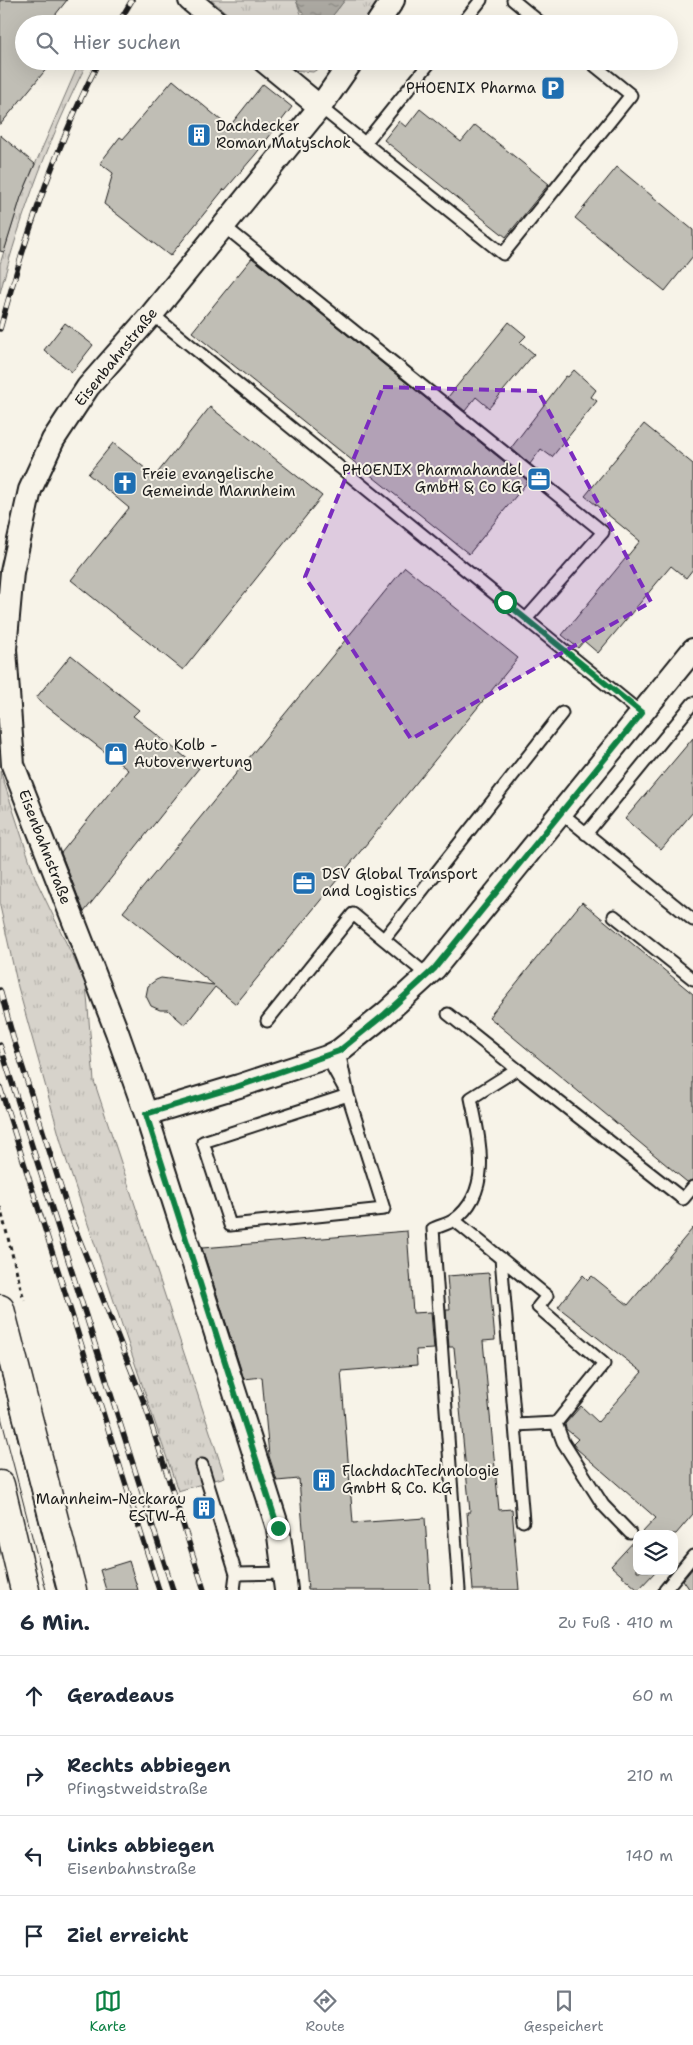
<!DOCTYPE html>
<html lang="de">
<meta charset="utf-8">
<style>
:root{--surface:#fff;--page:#f6f6f7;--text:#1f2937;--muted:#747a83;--line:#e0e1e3;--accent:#0b8043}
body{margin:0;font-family:"Shantell Sans",sans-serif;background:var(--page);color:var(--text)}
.controls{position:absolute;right:15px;bottom:15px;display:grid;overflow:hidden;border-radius:10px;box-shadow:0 5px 20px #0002}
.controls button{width:45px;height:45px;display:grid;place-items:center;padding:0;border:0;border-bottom:1px solid var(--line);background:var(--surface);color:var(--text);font:25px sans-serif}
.stop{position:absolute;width:15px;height:15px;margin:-11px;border:4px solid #0b8043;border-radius:50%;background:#fff}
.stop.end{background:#0b8043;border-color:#fff;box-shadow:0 1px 5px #0008}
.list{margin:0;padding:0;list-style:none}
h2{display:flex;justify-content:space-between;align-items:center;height:65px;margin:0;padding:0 20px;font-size:21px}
h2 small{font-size:16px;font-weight:400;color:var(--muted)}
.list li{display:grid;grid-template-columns:32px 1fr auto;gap:15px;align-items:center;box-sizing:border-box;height:80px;padding:0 20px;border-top:1px solid var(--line)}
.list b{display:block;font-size:19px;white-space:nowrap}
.list p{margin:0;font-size:16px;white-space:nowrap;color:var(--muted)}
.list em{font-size:16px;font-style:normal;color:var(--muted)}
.icon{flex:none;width:28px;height:28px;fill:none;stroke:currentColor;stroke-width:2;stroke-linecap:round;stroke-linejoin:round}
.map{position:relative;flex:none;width:693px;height:1590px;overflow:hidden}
.search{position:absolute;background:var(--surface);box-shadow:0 5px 20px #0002;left:15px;right:15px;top:15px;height:55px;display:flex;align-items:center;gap:12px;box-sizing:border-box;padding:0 18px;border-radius:28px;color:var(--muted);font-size:19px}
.sheet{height:385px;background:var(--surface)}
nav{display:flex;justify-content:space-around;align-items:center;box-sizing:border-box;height:70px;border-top:1px solid var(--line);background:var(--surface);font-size:14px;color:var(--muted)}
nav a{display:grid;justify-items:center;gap:2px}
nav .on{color:var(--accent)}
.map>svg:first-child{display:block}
</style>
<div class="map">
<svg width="693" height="1590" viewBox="0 0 693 1590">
<defs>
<pattern id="grass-tufts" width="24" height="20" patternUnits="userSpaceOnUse" patternTransform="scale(1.25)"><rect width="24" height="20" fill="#d7d3cb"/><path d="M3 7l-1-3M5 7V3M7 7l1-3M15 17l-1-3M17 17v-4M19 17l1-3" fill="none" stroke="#b8b5ae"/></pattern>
<pattern id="water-ripples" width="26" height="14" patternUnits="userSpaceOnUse" patternTransform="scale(1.25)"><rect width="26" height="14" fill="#aca9a2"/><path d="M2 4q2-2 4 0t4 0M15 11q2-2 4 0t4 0" fill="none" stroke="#8b8983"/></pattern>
</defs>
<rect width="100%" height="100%" fill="#f7f3e8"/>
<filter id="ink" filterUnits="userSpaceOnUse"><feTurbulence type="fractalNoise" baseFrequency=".02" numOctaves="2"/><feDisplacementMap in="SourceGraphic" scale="10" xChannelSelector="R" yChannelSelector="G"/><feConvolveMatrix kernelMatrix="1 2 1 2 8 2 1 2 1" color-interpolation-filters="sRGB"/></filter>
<g filter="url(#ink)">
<path fill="url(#grass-tufts)" stroke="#7a7874" d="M 211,0 L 296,0 L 301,14 L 317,24 L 240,24 Z
M 345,0 L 380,0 L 361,24 L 326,24 Z
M 80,61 L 88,61 C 51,134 21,214 0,293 L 0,264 L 21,197 Z
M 284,61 L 330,61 L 313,72 L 294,70 Z
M 0,770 L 36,880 L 86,984 L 94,1081 L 225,1477 L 178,1491 L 65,1156 L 18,987 L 0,906 Z"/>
<path fill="url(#water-ripples)" stroke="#72716c" d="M 296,0 L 345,0 L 326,24 C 309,24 301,14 296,0 Z"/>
<path fill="#c0beb5" stroke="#1c1c1c" d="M 0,0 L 67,0 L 48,24 L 24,24 L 24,61 L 53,61 L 0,125 Z
M 173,80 L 229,127 L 263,84 L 292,107 L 255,155 L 225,190 L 224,189 L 170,256 L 104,204 L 113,173 L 100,163 L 120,137 L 123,139 Z
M 420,109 L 461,142 L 475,125 L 549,184 L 506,237 L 384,140 L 399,121 L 406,127 Z
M 0,135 L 35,164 L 21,197 L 4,252 L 0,251 Z
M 617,167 L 693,230 L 693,256 L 665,291 L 575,218 Z
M 252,258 L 528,481 L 469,554 L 192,332 Z
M 509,322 L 526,336 L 520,342 L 534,354 L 489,408 L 476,397 L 465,411 L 448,397 Z
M 65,323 L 93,345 L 72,372 L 44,350 Z
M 574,370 L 596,390 L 591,397 L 597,401 L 552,457 L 541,449 L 530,464 L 511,448 L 566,376 L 568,377 Z
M 210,407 L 322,496 L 183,670 L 71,580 L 129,508 L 88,474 L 113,443 L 155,476 Z
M 644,424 L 693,464 L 693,569 L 686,578 L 671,566 L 598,653 L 584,641 L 578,648 L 562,635 L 640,541 L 585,496 Z
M 405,567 L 518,658 L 236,1004 L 215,987 L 185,1025 L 168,1010 L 160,1010 L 151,1006 L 146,996 L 148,986 L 156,980 L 161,978 L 214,985 L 123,912 Z
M 71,655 L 139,710 L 133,716 L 199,768 L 84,912 L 61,853 L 128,770 L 36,698 Z
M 693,738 L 693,812 L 661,850 L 625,819 Z
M 582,902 L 693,994 L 693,1180 L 687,1182 L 489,1017 Z
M 693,1228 L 693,1514 L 676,1534 L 641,1534 L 656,1518 L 577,1449 L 573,1444 L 578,1439 L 566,1429 L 565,1424 L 581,1406 L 598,1422 L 642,1372 L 558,1307 L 583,1275 L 588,1280 L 592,1276 L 628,1305 Z
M 407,1231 L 413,1313 L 431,1312 L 434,1349 L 416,1350 L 417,1365 L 341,1371 L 353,1523 L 425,1518 L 430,1590 L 308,1590 L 299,1479 L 277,1481 L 269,1456 L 262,1377 L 244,1379 L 202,1248 Z
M 489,1273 L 495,1340 L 483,1341 L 499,1510 L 512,1509 L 519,1590 L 473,1590 L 467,1512 L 470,1512 L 454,1347 L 449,1347 L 446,1310 L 450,1310 L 447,1276 Z
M 637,1538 L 637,1571 L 656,1571 L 638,1590 L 611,1566 Z
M 129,1561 L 138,1590 L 106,1590 L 100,1570 Z
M 693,1568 L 693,1590 L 690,1590 L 683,1580 Z"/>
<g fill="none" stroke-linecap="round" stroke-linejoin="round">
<g stroke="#1c1c1c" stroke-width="15">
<path id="service" d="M 513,0 L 542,24
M 462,24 L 481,0
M 320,107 L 503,254 L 631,95 L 589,61
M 365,143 L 431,61
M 224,226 L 603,532 L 526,619
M 152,314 L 641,713
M 560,812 L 693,920
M 586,834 L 693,703
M 614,916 L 693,979
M 384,939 L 562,713
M 448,1014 L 517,1069 L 471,1098 C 479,1138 494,1191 454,1220 C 448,1224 439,1226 433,1229 L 459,1590
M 267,1021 L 353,914 L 427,975
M 327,1057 L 348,1095 L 203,1142 L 230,1225 L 384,1209 L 348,1095 L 339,1051
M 517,1069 L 683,1199 L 693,1187
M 454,1220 L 547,1296 L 538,1307 L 604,1364 L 556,1423 L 563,1442 L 603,1505 L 630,1533
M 501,1258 L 523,1521
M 515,1425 L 556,1423
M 202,1465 L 236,1574 L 234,1590
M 236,1574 L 284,1573
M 665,1590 L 693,1556"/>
</g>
<g stroke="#1c1c1c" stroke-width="26">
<path id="minor" d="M 190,0 L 219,24
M 377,24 L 393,0
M 264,61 L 320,107
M 146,1114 L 239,1086 L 327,1057 L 339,1051 L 385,1014 L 434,969 L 693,650
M 286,1590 L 278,1528 L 146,1114 L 117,1032 L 13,765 L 5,649 L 12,572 L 30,490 L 53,440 L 88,387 L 152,314 L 320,107 L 352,61"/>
</g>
<g stroke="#1c1c1c" stroke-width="31">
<path id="primary" d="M 0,1309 L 72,1590
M 0,1485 L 25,1590"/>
</g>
<path stroke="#1c1c1c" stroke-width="3" stroke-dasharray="4 4" stroke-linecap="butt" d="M 0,1207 L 24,1300"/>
<use href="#service" stroke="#f7f3e8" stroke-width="11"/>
<use href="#minor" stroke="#f7f3e8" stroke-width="22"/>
<use href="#primary" stroke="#f7f3e8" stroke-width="28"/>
<path stroke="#1c1c1c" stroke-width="1" d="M 0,1369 L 56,1590
M 0,1413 L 46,1590"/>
<g stroke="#1c1c1c" stroke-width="5.5">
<path id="rail" d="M 118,24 L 132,0
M 0,329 C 25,237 56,146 99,61
M 0,990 L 13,1037 L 69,1213 L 145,1405 L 204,1590
M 0,1045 L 173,1590
M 0,1087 L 159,1590"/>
</g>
<use href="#rail" stroke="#f7f3e8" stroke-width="4" stroke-dasharray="11" stroke-linecap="butt"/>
</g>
</g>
<g fill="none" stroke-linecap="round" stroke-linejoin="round" filter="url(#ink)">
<path stroke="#0b8043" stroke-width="6" d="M 278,1528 L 146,1114 L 239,1086 L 339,1051 L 385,1014 L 434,969 L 642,713 L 505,602"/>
</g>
<path fill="#7b2cbf" fill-opacity="0.2" stroke="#7b2cbf" stroke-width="4" stroke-dasharray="10 6" stroke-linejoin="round" d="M 383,387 L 538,391 L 651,602 L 411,739 L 305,577 Z"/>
<defs>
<g id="parking-square" transform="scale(1.25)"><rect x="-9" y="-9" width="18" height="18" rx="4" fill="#1f6fb2" stroke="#f7f3e8"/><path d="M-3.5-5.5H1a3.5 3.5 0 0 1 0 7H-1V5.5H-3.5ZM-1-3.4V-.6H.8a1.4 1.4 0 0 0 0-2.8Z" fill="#fff"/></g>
<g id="building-square" transform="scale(1.25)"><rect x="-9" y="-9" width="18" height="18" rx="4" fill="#1f6fb2" stroke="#f7f3e8"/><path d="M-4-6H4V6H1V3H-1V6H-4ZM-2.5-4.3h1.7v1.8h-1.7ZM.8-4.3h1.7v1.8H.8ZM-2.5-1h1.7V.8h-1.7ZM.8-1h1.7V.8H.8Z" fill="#fff"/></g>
<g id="office-square" transform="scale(1.25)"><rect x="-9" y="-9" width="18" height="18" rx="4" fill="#1f6fb2" stroke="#f7f3e8"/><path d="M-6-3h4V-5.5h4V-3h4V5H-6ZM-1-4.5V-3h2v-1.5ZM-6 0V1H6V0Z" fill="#fff"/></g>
<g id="church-square" transform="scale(1.25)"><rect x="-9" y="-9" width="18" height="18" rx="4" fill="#1f6fb2" stroke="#f7f3e8"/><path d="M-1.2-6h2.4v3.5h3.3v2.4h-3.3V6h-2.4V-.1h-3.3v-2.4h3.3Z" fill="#fff"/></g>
<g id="shop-square" transform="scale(1.25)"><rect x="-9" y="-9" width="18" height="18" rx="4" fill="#1f6fb2" stroke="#f7f3e8"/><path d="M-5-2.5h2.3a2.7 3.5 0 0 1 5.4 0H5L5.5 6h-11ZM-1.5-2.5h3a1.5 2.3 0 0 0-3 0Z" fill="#fff"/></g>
</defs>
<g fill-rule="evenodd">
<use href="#parking-square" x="553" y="88"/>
<use href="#building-square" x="199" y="135"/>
<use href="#office-square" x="539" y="479"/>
<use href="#church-square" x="125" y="483"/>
<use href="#shop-square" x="116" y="754"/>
<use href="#office-square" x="304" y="883"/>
<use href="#building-square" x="324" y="1480"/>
<use href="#building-square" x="204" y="1508"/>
</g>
<g text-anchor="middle" stroke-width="4" stroke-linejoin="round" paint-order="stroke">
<g font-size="15" fill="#1c1c1c" stroke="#f7f3e8" text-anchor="start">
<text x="536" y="93" text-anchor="end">PHOENIX Pharma</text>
<text x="216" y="131">Dachdecker<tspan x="216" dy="17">Roman Matyschok</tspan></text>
<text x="522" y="475" text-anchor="end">PHOENIX Pharmahandel<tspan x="522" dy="17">GmbH &amp; Co KG</tspan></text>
<text x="142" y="479">Freie evangelische<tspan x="142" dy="17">Gemeinde Mannheim</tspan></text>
<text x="134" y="750">Auto Kolb -<tspan x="134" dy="17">Autoverwertung</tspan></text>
<text x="322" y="879">DSV Global Transport<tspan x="322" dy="17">and Logistics</tspan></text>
<text x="342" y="1476">FlachdachTechnologie<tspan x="342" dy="17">GmbH &amp; Co. KG</tspan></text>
<text x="186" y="1504" text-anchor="end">Mannheim-Neckarau<tspan x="186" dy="17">ESTW-A</tspan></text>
</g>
<g font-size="15" fill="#1c1c1c" stroke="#f7f3e8">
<text transform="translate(116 357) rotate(-51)" y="5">Eisenbahnstraße</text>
<text transform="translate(45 847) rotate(69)" y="5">Eisenbahnstraße</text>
</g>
</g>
</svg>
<div class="controls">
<button><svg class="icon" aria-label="layers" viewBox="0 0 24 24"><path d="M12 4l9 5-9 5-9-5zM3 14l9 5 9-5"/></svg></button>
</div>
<div class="stop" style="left:505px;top:602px"></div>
<div class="stop end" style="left:278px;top:1528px"></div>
<div class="search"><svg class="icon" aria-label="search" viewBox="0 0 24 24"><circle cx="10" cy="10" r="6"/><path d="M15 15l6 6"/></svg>Hier suchen</div>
</div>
<section class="sheet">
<h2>6 Min.<small>Zu Fuß · 410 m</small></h2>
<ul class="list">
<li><svg class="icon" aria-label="ahead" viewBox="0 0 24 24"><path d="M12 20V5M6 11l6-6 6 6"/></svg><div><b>Geradeaus</b></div><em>60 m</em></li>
<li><svg class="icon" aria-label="right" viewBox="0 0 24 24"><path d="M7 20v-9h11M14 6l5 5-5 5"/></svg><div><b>Rechts abbiegen</b><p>Pfingstweidstraße</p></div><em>210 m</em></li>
<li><svg class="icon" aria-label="left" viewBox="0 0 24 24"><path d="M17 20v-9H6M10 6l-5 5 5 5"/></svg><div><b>Links abbiegen</b><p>Eisenbahnstraße</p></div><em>140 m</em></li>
<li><svg class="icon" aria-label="arrive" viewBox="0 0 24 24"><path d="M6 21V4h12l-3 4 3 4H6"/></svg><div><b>Ziel erreicht</b></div></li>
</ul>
</section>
<nav>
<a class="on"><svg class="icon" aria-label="map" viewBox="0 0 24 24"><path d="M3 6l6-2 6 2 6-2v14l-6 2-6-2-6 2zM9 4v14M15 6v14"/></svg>Karte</a>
<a><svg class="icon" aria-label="directions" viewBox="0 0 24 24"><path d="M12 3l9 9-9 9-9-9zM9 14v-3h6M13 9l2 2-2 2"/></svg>Route</a>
<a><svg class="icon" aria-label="saved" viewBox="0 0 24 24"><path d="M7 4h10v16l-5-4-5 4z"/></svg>Gespeichert</a>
</nav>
